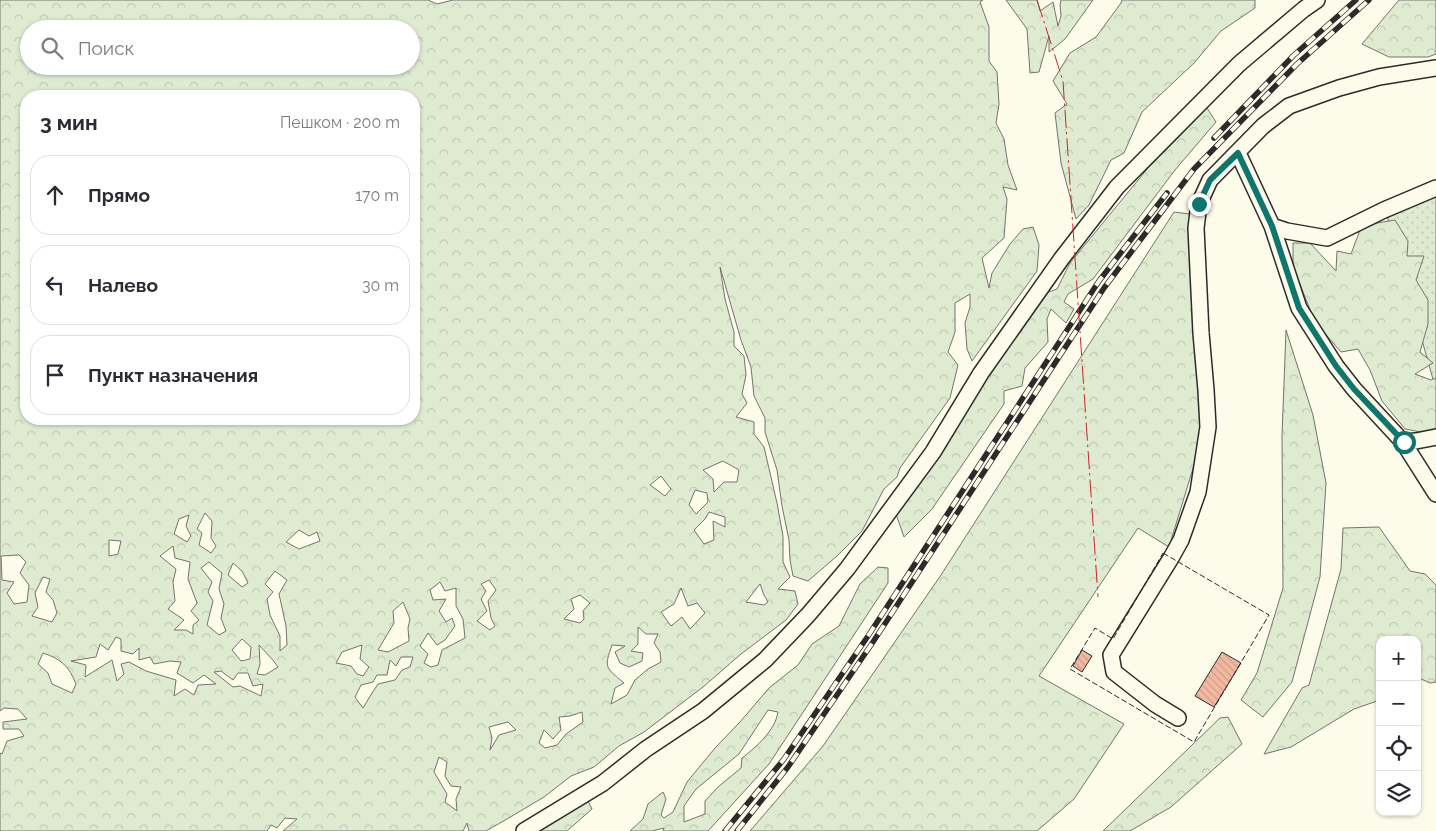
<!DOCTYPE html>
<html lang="ru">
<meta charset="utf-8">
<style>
:root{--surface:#fff;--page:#f7f7f7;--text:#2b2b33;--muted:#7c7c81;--line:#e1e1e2}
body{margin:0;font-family:Raleway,sans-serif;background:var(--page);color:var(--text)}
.controls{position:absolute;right:15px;bottom:15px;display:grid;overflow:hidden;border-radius:10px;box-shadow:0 1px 4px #0004}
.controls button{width:45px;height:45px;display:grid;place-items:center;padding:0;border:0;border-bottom:1px solid var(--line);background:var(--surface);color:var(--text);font:25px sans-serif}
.stop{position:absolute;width:15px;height:15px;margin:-11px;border:4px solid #0f766e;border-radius:50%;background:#fff}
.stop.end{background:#0f766e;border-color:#fff;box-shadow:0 1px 5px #0008}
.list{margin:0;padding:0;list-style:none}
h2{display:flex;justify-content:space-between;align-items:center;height:65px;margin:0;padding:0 20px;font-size:21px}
h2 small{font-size:16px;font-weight:400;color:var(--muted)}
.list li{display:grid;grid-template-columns:32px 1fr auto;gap:15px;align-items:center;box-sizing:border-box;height:80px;margin:0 10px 10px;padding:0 10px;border:1px solid var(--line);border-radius:20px}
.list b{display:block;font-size:19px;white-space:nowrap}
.list em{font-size:16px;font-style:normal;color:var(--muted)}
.icon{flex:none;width:28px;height:28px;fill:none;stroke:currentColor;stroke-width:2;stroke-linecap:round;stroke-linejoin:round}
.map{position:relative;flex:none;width:1436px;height:831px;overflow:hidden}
.search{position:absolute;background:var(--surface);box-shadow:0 1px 4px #0004;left:20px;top:20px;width:400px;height:55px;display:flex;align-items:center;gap:12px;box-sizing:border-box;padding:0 18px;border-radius:28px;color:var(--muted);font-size:19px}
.panel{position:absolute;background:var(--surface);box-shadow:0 1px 4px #0004;left:20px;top:90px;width:400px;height:335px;border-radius:20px}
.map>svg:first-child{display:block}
</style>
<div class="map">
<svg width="1436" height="831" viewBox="0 0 1436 831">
<defs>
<pattern id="grass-dots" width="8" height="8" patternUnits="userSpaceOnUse" patternTransform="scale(1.25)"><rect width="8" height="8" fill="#deebd1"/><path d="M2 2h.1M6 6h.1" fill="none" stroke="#bfcab4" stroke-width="1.8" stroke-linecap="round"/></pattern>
<pattern id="forest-crowns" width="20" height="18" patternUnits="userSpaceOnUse" patternTransform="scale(1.25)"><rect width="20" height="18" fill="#deebd1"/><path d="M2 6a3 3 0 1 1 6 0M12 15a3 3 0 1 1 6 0" fill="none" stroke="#bfcab4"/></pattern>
<pattern id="building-back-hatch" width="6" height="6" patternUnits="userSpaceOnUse" patternTransform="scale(1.25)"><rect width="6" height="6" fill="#f2b8a0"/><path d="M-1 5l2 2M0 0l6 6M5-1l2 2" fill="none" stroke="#d09e8a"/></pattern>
</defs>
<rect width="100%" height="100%" fill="#fdfbea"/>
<path fill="url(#grass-dots)" stroke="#74746e" d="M 1436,190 L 1436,390 L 1386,212 Z"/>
<path fill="url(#forest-crowns)" stroke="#74746e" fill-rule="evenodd" d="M 0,0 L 428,0 L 437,4 L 453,0 L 983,0 L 980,2 L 989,27 L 989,61 L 997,72 L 999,104 L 996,123 L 1004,139 L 1008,165 L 1017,190 L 1003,187 L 1007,199 L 1004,238 L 982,258 L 989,288 L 992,273 L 1010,244 L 1023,229 L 1033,227 L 1039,245 L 1037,271 L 972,361 L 967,349 L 965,323 L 970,307 L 970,294 L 955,303 L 955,332 L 948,352 L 958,365 L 950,398 L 900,468 L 897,477 L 884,489 L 862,531 L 837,556 L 808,581 L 793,576 L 790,560 L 789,540 L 782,506 L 777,470 L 765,432 L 765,418 L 754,396 L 751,367 L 741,340 L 720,267 L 725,299 L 734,332 L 734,346 L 744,356 L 746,375 L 742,394 L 747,403 L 736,417 L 754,422 L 754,434 L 764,447 L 777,503 L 783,536 L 783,562 L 790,577 L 778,589 L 795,591 L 798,604 L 786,620 L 741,654 L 703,687 L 644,732 L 619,746 L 594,767 L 571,776 L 544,797 L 507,819 L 486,831 L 469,831 L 467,823 L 463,831 L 283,831 L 297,819 L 285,818 L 277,828 L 271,825 L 267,831 L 0,831 L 0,753 L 2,754 L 7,741 L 24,736 L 19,729 L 3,729 L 3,722 L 27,719 L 18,709 L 4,708 L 0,711 ZM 29,29 L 411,29 L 411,66 L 29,66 ZM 26,96 L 414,96 L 414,419 L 26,419 ZM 723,461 L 739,470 L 737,482 L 724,482 L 714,492 L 713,479 L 703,470 ZM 661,476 L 671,489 L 665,496 L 650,485 ZM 695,490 L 707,493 L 708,502 L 696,514 L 689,505 ZM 709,512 L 725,517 L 725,527 L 713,521 L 714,540 L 704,544 L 694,530 L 705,519 ZM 205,513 L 212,521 L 211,538 L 216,546 L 211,553 L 199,545 L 202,533 L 197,529 ZM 189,515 L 186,526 L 191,536 L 187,542 L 174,534 L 179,519 ZM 299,530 L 309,536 L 317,532 L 320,541 L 299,549 L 286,542 ZM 109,540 L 121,541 L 118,554 L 109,556 ZM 173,546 L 175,558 L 190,562 L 188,579 L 197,603 L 191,611 L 199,620 L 193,625 L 193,634 L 186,630 L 174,630 L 184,620 L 168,609 L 175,601 L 173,582 L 176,569 L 160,556 ZM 19,555 L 26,562 L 20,573 L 29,585 L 27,602 L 14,604 L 7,593 L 14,582 L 2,580 L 1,556 ZM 209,562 L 222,573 L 219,589 L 224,604 L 221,618 L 226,631 L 219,635 L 207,625 L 213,601 L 208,592 L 212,582 L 201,568 ZM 233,563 L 242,571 L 248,583 L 242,587 L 228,575 ZM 275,571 L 287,580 L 279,594 L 286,626 L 287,645 L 280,651 L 280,636 L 270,615 L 267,599 L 273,592 L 265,584 ZM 43,577 L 50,579 L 46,592 L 53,600 L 57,613 L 52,622 L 32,616 L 38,607 L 35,593 ZM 489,580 L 496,590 L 488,601 L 491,618 L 495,626 L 490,630 L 477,621 L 487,611 L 481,599 L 486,591 L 481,584 ZM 440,582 L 445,591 L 456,588 L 456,606 L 463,619 L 465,638 L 442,650 L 438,665 L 431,667 L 424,663 L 428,654 L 420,646 L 428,633 L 437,645 L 445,640 L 455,626 L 452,618 L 446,622 L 439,611 L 446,599 L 433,600 L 430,590 ZM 760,584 L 764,595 L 768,602 L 764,605 L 746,602 ZM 681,588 L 688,606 L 697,603 L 705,613 L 690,629 L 682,617 L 671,626 L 661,612 L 674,604 ZM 580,595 L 590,603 L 583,611 L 584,619 L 580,623 L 564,619 L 574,609 L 571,599 ZM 403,602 L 410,619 L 408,628 L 409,641 L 388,652 L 378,650 L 394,623 L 393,611 ZM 638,627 L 646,634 L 658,634 L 654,643 L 660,652 L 661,662 L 648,669 L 635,680 L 627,695 L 611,704 L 615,688 L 624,683 C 605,667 604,668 612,645 L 625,646 L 615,652 L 620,663 L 629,667 L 642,661 L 643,653 L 631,651 L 638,644 ZM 116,637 L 121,639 L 121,651 L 133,654 L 139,648 L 139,660 L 150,657 L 154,664 L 170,661 L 181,662 L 177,673 L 193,683 L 204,675 L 216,684 L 198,685 L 194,695 L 185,689 L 174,696 L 176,680 L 146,671 L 129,662 L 121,664 L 124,674 L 117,681 L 112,660 L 85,677 L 86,665 L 71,661 L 96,657 L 100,644 L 108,650 ZM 242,639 L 251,647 L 250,659 L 241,661 L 232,650 ZM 259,645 L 272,659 L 278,667 L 265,675 L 257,674 L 260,664 ZM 362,645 L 360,659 L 369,667 L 363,676 L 357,674 L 351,666 L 336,663 L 342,652 ZM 43,653 C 61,659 69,666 76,684 L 72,693 L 52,684 L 48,673 L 38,664 ZM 401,657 L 413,657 L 410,667 L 402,670 L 395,680 L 378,684 L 372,693 L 363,708 L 355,697 L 361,685 L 373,682 L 377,675 L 387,675 L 390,660 L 396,666 ZM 221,671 L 233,680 L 238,673 L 248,673 L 253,686 L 263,684 L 261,696 L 240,686 L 233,687 L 214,672 ZM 582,712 L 583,722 L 566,734 L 557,745 L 545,748 L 539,743 L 544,730 L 553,739 L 561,730 L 559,717 L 570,716 ZM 508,722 L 516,730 L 499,735 L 490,750 L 492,738 L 489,727 ZM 439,757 L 447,762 L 445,776 L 451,786 L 461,787 L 456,799 L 457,811 L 445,802 L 447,794 L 434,772 Z
M 1006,0 L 1037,0 L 1040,11 L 1053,2 L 1058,26 L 1061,16 L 1060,5 L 1061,0 L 1093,0 L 1065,39 L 1049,52 L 1049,36 L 1039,72 L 1030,73 L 1027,29 Z
M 1122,0 L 1255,0 L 1255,8 L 1221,31 L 1194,63 L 1142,112 L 1124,153 L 1111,160 L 1089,205 L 1076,219 L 1061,163 L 1055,113 L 1067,104 L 1053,81 L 1070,53 L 1096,37 L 1121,3 Z
M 1399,0 L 1436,0 L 1436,54 L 1428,57 L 1389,57 L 1362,44 Z
M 1207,108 L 1216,122 L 1175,170 L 1093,279 L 1068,294 L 1064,302 L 1074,309 L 1066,323 L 1051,309 L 1047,319 L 1048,342 L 1025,368 L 1022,386 L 1004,391 L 1004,404 L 932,509 L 904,537 L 896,514 L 981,383 L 1043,294 L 1057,289 L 1070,263 L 1148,168 Z
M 1174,212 L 1190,214 L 1202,439 L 1169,547 L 1138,528 L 1039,676 L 1124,724 L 1074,799 L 1037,831 L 750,831 L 823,746 L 941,575 Z
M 1395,220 L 1408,241 L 1407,256 L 1424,256 L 1416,280 L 1428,300 L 1428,324 L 1420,352 L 1433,363 L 1415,374 L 1431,380 L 1436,378 L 1436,429 L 1426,433 L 1405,429 L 1382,401 L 1370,370 L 1358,349 L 1341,352 L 1315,322 L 1293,267 L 1293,243 L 1310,243 L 1336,271 L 1337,251 L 1351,254 L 1360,230 L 1377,223 Z
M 1286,330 L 1313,415 L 1326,483 L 1320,577 L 1292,682 L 1263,717 L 1241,700 L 1257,673 L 1283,588 L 1282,436 Z
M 1379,527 L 1410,571 L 1425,574 L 1436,585 L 1436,682 L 1430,683 L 1421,679 L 1417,681 L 1417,640 L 1380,640 L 1380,700 L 1354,709 L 1291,747 L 1264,754 L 1302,688 L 1309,685 L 1341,569 L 1343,528 Z
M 878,567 L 888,568 L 888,583 L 769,764 L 708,831 L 663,831 L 664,828 L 652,831 L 630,831 L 643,819 L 648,804 L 663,792 L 666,799 L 661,815 L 664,818 L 673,812 L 687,782 L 715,748 L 740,722 L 769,688 L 798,665 L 812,644 L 839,626 L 860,584 ZM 768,710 L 778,712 C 775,731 756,747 742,758 L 741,768 L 718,787 L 705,801 L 705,814 L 684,822 L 684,806 L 696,789 L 739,754 Z
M 1228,717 L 1242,744 L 1171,807 L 1130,831 L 1103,831 L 1220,718 Z
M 587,799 L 592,809 L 567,831 L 533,831 Z"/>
<path fill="url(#building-back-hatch)" stroke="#2b2b2b" d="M 1082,650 L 1092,656 L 1082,672 L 1073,666 Z
M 1222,652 L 1241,663 L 1214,707 L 1195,696 Z"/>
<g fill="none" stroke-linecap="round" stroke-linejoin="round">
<g stroke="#2b2b2b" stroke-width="18">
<path id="minor" d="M 1238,153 L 1272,226 L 1299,308 L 1336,366 L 1354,389 L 1403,442 L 1436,494
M 1272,226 L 1287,231 L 1327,238 L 1384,210 L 1436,188
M 1403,442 L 1416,441 L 1436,437
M 1178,718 L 1155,704 L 1114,672 L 1111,655 L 1171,558 L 1181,540 L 1198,492 L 1208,427 L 1206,390 L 1201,333 L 1196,228 L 1199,204 L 1210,180 L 1263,126 L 1289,106 L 1339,88 L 1379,77 L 1436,68
M 524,831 L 603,783 L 646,749 L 703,711 L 765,660 L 808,615 L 847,569 L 933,452 L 981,373 L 1062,258 L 1117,187 L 1239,64 L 1304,9 L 1317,0"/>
</g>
<use href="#minor" stroke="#fdfbea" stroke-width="15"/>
<g stroke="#2b2b2b" stroke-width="5.5">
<path id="rail" d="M 1214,138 L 1294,55 L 1356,0
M 725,831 L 784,759 L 868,636 L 1099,281 L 1167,193
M 737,831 L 788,767 L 873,642 L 1104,288 L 1194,169 L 1297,64 L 1369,0"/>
</g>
<use href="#rail" stroke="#fdfbea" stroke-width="4" stroke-dasharray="11" stroke-linecap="butt"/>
<path stroke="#2b2b2b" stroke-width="1" stroke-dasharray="6 2.5" stroke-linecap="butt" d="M 1163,553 L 1269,615 L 1194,742 L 1070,669 L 1095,628 L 1113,639 Z"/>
<path stroke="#c62828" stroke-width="1" stroke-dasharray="18 4 2.5 4" stroke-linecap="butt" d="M 1037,0 L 1063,81 L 1098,597"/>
</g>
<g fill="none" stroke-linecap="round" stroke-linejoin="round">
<path stroke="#0f766e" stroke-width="6" d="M 1199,204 L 1210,180 L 1238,153 L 1272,226 L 1299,308 L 1336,366 L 1354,389 L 1404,442"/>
</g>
</svg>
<div class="controls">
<button>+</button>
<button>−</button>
<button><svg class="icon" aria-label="locate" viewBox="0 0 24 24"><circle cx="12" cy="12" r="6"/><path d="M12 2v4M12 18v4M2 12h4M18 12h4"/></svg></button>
<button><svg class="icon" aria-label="layers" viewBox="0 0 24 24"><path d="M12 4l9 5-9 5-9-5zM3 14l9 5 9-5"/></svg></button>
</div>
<div class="stop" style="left:1404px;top:442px"></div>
<div class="stop end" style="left:1199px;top:204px"></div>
<div class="search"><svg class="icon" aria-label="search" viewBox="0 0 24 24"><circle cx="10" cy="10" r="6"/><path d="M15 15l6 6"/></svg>Поиск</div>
<section class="panel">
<h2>3 мин<small>Пешком · 200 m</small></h2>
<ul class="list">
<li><svg class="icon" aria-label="ahead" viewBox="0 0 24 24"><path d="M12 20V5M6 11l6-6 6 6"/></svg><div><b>Прямо</b></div><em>170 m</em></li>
<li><svg class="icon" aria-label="left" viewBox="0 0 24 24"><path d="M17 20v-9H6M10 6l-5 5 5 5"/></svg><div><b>Налево</b></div><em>30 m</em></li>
<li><svg class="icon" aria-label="arrive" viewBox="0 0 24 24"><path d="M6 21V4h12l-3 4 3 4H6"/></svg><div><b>Пункт назначения</b></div></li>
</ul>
</section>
</div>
